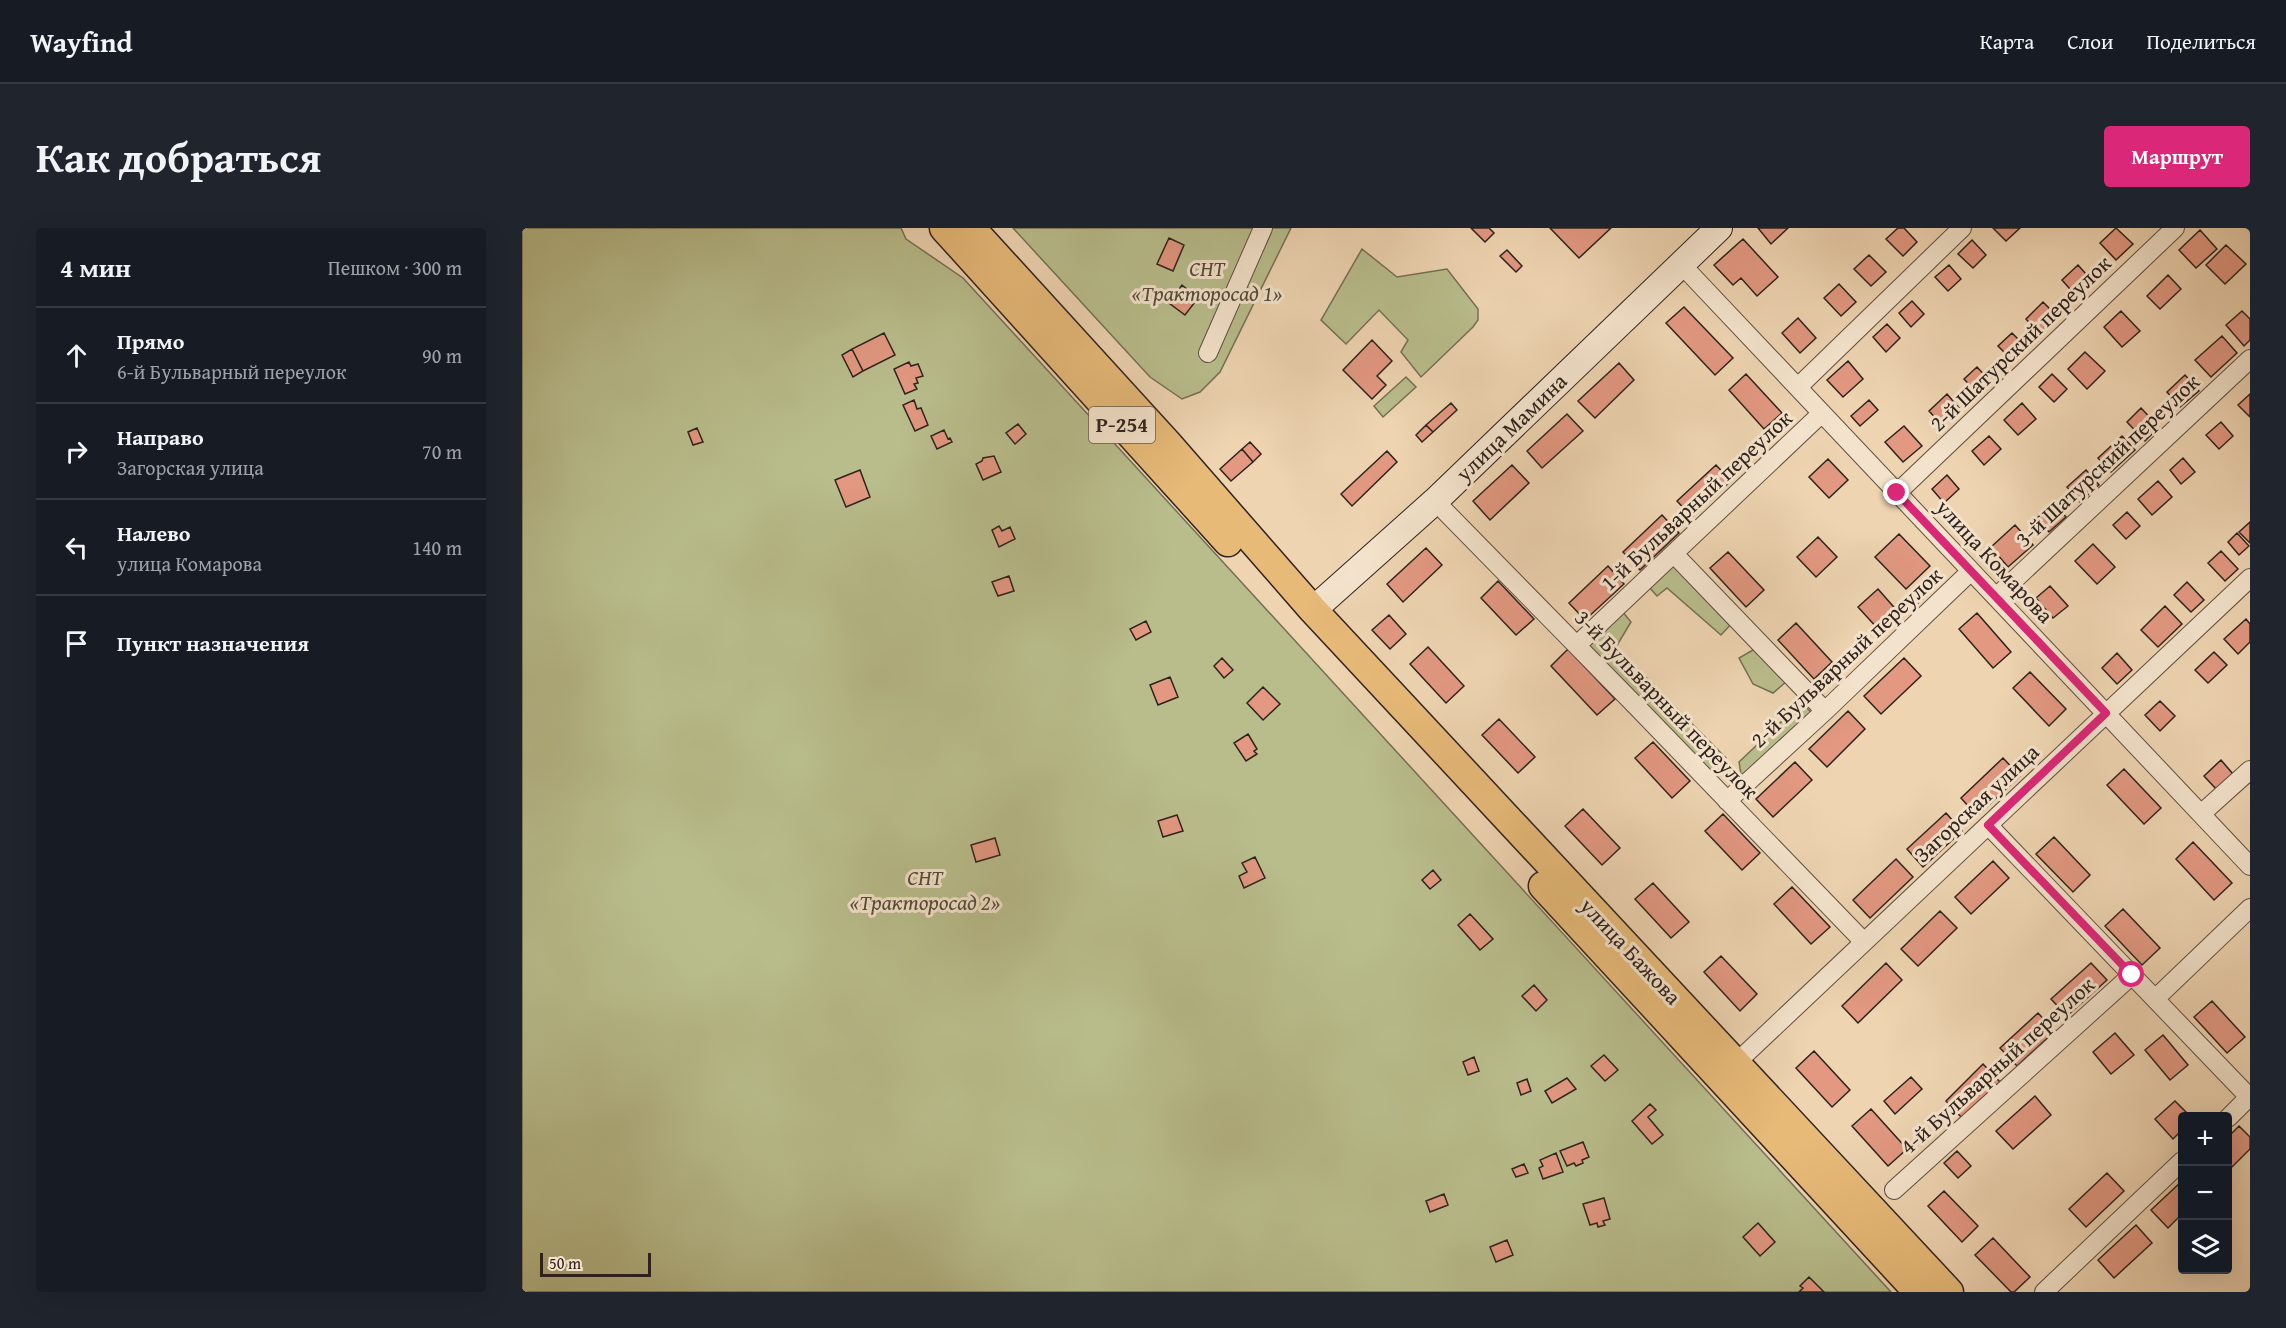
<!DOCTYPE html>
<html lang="ru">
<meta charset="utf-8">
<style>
:root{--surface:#171b24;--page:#20242c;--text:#f1f3f6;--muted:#9ea1a6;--line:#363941;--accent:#db2777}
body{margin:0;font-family:"Gentium Book Plus",serif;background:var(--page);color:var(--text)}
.controls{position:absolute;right:18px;bottom:18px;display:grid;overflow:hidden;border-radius:6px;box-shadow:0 6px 24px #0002}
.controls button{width:54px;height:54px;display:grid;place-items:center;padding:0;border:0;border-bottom:2px solid var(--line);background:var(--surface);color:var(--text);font:30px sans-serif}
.scale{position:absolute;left:18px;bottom:15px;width:111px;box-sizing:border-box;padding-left:6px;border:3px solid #2f221d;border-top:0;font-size:16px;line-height:21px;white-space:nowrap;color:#2f221d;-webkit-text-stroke:4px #f4e3cc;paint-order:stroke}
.stop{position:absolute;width:18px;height:18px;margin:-14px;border:4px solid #db2777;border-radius:50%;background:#fff}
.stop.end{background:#db2777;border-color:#fff;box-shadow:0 2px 6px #0008}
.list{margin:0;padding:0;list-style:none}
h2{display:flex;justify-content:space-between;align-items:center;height:78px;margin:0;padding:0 24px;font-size:26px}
h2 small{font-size:20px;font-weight:400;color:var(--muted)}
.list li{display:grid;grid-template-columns:39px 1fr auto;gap:18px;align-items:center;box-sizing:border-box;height:96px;padding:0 24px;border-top:2px solid var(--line)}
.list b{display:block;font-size:22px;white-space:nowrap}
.list p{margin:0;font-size:20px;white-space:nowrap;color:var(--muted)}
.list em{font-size:20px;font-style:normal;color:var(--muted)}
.icon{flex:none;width:33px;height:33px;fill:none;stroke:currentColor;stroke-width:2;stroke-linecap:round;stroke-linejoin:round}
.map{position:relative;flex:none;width:1728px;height:1064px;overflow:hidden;border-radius:6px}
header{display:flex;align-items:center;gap:36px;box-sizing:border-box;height:84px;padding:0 30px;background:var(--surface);border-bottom:2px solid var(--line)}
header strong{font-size:28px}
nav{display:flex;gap:33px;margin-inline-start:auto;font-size:21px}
.intro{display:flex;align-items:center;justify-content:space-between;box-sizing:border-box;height:144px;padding:0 36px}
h1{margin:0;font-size:42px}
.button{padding:15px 27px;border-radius:6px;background:var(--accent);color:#fff;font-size:21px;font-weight:700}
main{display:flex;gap:36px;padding:0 36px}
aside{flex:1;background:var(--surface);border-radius:6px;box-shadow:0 6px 24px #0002}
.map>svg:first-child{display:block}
</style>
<header>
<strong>Wayfind</strong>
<nav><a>Карта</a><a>Слои</a><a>Поделиться</a></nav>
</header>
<div class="intro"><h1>Как добраться</h1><a class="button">Маршрут</a></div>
<main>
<aside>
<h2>4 мин<small>Пешком · 300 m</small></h2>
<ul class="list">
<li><svg class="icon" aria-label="ahead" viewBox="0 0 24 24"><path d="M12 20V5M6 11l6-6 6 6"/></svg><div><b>Прямо</b><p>6-й Бульварный переулок</p></div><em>90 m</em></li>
<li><svg class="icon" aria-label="right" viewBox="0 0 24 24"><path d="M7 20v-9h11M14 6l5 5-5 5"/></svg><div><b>Направо</b><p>Загорская улица</p></div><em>70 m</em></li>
<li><svg class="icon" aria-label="left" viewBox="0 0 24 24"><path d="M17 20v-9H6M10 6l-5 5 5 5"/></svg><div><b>Налево</b><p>улица Комарова</p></div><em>140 m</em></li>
<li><svg class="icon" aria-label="arrive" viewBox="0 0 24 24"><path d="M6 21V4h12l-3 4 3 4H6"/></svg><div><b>Пункт назначения</b></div></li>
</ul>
</aside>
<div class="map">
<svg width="1728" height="1064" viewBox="0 0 1728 1064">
<rect width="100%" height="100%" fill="#eed4b1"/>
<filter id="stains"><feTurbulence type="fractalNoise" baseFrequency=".00333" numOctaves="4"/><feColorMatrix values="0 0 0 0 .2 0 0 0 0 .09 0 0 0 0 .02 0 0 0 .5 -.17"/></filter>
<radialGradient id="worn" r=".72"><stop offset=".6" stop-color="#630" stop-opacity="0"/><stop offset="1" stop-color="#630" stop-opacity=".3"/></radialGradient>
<path fill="#b9bd8c" stroke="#747054" stroke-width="1.5" d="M 0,0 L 379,0 L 384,11 L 441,50 L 1369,1064 L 0,1064 Z
M 491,0 L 769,0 L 698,144 L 678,164 L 660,171 L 628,149 Z
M 840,21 L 875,49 L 925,41 L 956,81 L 956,92 L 951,99 L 899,149 L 879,124 L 886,112 L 857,82 L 824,116 L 799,92 Z
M 884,149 L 894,159 L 861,189 L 852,178 Z
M 1153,335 L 1211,394 L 1199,407 L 1145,360 L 1135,368 L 1127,359 Z
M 1100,383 L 1109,394 L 1094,419 L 1204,530 L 1192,548 L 1064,419 Z
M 1236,419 L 1265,453 L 1251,465 L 1231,456 L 1217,430 Z
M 1280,474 L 1291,487 L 1229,547 L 1219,546 L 1217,534 Z"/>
<path fill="#e29881" stroke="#2f221d" stroke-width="1.5" d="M 949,0 L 967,0 L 972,5 L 963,14 Z
M 1028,0 L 1089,0 L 1057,30 Z
M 1236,0 L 1266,0 L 1249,16 Z
M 1376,0 L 1382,0 L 1395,14 L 1381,28 L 1364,11 Z
M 1471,0 L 1498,0 L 1484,13 Z
M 1594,0 L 1611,16 L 1594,32 L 1578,15 Z
M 1678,2 L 1695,21 L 1674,40 L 1657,22 Z
M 647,10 L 662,17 L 651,43 L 635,36 Z
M 1221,11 L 1256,49 L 1235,68 L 1219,50 L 1211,57 L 1192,37 Z
M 1450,12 L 1464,27 L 1451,40 L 1436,26 Z
M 1704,17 L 1724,36 L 1703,56 L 1684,37 Z
M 985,22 L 1000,38 L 994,44 L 978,28 Z
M 1347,27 L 1364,44 L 1349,58 L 1332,41 Z
M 1427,37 L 1439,51 L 1426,63 L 1413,49 Z
M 1556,37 L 1571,54 L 1555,69 L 1540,52 Z
M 1646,47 L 1659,61 L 1638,81 L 1625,68 Z
M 1317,56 L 1334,74 L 1319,88 L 1302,70 Z
M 660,57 L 676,70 L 663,87 L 647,75 Z
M 1390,73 L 1402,86 L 1389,99 L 1377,85 Z
M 1521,74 L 1535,88 L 1517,105 L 1504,91 Z
M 1162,79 L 1211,130 L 1193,147 L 1144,95 Z
M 1599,83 L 1618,103 L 1600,119 L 1582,99 Z
M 1720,83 L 1728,91 L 1728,112 L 1722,118 L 1704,97 Z
M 1276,90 L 1294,110 L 1278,125 L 1260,105 Z
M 1365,96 L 1378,110 L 1364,124 L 1351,109 Z
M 362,105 L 373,127 L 341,143 L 330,121 Z
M 1490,105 L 1503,118 L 1490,132 L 1476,118 Z
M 1700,108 L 1715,125 L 1689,149 L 1673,132 Z
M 850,112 L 870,133 L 855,148 L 864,157 L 850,171 L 821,142 Z
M 330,121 L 341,143 L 331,149 L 320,127 Z
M 1563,124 L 1583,143 L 1565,161 L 1546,141 Z
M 1326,133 L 1341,151 L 1321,169 L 1305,152 Z
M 387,134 L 389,138 L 396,136 L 401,148 L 394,150 L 396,155 L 392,156 L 395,161 L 383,166 L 372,141 Z
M 1097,135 L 1112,152 L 1073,190 L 1056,173 Z
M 1455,139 L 1468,153 L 1455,165 L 1442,151 Z
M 1224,146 L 1260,185 L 1242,201 L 1207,162 Z
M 1530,146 L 1545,161 L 1532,174 L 1517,159 Z
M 1663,147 L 1677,163 L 1658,179 L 1645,164 Z
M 1425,166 L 1437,180 L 1420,197 L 1407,183 Z
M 1728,166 L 1728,189 L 1716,177 Z
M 392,172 L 395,181 L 399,180 L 406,197 L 393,203 L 381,177 Z
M 1347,172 L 1356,182 L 1338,198 L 1329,188 Z
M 929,175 L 935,182 L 911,204 L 904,197 Z
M 1500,175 L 1514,191 L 1496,207 L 1482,192 Z
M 1619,180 L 1637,199 L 1623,213 L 1605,194 Z
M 1045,186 L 1061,203 L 1020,240 L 1005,223 Z
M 1699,194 L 1711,208 L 1697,221 L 1684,207 Z
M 496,196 L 504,206 L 493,216 L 484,205 Z
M 904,197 L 911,204 L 900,214 L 894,207 Z
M 1382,198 L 1400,218 L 1381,234 L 1363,214 Z
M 175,200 L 181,214 L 171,217 L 166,204 Z
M 422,202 L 426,211 L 428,210 L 430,214 L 415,221 L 409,208 Z
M 1467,208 L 1479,221 L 1462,237 L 1450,223 Z
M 1600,208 L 1613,222 L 1589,244 L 1576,230 Z
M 728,214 L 739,226 L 731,234 L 720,221 Z
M 720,221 L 731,234 L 709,253 L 698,241 Z
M 865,223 L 875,234 L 830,278 L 819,266 Z
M 472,228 L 479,244 L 461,252 L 454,236 L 460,233 L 461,230 Z
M 1661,230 L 1673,244 L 1659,256 L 1648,242 Z
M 1306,231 L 1326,252 L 1307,270 L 1287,249 Z
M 990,237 L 1007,255 L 968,292 L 951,273 Z
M 1194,237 L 1209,253 L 1170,289 L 1155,273 Z
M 338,242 L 348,269 L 324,279 L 313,252 Z
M 1564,242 L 1577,257 L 1558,274 L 1545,259 Z
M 1425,247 L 1437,261 L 1422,275 L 1410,261 Z
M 1636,253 L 1650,269 L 1630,287 L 1616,271 Z
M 1532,275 L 1544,289 L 1527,304 L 1515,290 Z
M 1605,284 L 1618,298 L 1604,311 L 1591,297 Z
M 1140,287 L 1157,305 L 1118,342 L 1101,324 Z
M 1728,294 L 1728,315 L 1717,304 Z
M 1493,297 L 1511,317 L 1486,339 L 1469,319 Z
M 477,298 L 480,303 L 488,299 L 493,311 L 477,319 L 470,302 Z
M 1715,305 L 1727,318 L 1717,327 L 1706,314 Z
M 1377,306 L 1408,338 L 1384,361 L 1353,329 Z
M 1296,309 L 1315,329 L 1294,349 L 1275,329 Z
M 1571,316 L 1593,339 L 1575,356 L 1553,333 Z
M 904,320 L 920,337 L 881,374 L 865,356 Z
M 1699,323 L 1716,341 L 1703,353 L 1686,335 Z
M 1206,324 L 1242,362 L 1224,379 L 1188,340 Z
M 1086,338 L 1102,356 L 1063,392 L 1047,375 Z
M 487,348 L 492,363 L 476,368 L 470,354 Z
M 976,353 L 1012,391 L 994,407 L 959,370 Z
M 1665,354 L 1682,372 L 1669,384 L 1652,367 Z
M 1528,358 L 1546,378 L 1531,390 L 1514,370 Z
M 1356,361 L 1377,385 L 1357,402 L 1336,379 Z
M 1398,362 L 1404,368 L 1395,376 L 1390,370 Z
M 1643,378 L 1660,396 L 1636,419 L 1619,402 Z
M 1455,385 L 1489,424 L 1471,440 L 1437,401 Z
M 867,387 L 884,406 L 868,421 L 850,402 Z
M 1724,391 L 1728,396 L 1728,414 L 1716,426 L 1702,411 Z
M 624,393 L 629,404 L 614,412 L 608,401 Z
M 1274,395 L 1310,434 L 1292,451 L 1256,412 Z
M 906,419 L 942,458 L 924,475 L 888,436 Z
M 1046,421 L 1093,471 L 1075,487 L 1029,438 Z
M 1692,424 L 1705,437 L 1686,455 L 1673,442 Z
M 1595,425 L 1610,442 L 1595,456 L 1580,440 Z
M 700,430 L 711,442 L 702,450 L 692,438 Z
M 1382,430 L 1399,448 L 1359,486 L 1342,468 Z
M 1508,444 L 1544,481 L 1527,498 L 1491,460 Z
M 648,449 L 656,469 L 636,477 L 628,457 Z
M 741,459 L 758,476 L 741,492 L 725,475 Z
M 1638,473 L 1653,488 L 1638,503 L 1623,487 Z
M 1326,483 L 1343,501 L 1305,539 L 1287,521 Z
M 977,491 L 1013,529 L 996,545 L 960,507 Z
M 726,506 L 735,521 L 732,523 L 735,526 L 724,533 L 712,515 Z
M 1131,514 L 1168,553 L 1150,570 L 1113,530 Z
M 1481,530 L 1498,548 L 1455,588 L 1439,570 Z
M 1699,532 L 1711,546 L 1695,562 L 1682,548 Z
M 1273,534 L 1290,552 L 1251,589 L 1234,571 Z
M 1602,541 L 1639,580 L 1622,596 L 1585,557 Z
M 1061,581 L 1098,620 L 1080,637 L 1043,598 Z
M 1424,585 L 1440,603 L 1401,639 L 1385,621 Z
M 1201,586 L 1238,625 L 1220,642 L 1183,603 Z
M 655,587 L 661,603 L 641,609 L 636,593 Z
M 1532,609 L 1568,647 L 1551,664 L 1514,626 Z
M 473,610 L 478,627 L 454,634 L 449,617 Z
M 1671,614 L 1710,655 L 1692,672 L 1654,631 Z
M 733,629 L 743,650 L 722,660 L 717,648 L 725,644 L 720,635 Z
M 1374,631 L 1391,649 L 1348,690 L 1331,672 Z
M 1471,633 L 1487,650 L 1449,686 L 1433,669 Z
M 911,642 L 919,652 L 908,661 L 900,652 Z
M 1131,655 L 1167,694 L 1149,710 L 1113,671 Z
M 1270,659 L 1308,699 L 1289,716 L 1252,676 Z
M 1601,681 L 1638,720 L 1620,737 L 1583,698 Z
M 1418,683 L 1435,700 L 1396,738 L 1379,721 Z
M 948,686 L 971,711 L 958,722 L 936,697 Z
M 1199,728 L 1235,766 L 1218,783 L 1182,744 Z
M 1364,735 L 1380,752 L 1336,795 L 1320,778 Z
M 1569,735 L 1585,752 L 1545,788 L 1529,771 Z
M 1012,757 L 1025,772 L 1014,783 L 1000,768 Z
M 1690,773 L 1723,809 L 1705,825 L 1672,789 Z
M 1516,785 L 1533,803 L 1495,838 L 1478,820 Z
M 1593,805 L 1612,827 L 1589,846 L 1571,824 Z
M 1641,807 L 1666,837 L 1648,852 L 1623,822 Z
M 1292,823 L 1328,862 L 1310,879 L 1274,840 Z
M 1082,827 L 1096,842 L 1083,853 L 1069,838 Z
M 952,829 L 957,843 L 946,847 L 941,834 Z
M 1461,836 L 1478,854 L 1440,890 L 1424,873 Z
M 1389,849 L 1400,861 L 1373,886 L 1362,873 Z
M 1045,850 L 1054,861 L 1030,875 L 1023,863 Z
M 1005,851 L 1009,863 L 999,867 L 995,855 Z
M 1513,868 L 1529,887 L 1491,921 L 1474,903 Z
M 1653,873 L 1668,888 L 1660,888 L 1660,902 L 1651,911 L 1633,891 Z
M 1128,876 L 1134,882 L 1126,889 L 1141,907 L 1130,916 L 1110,893 Z
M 1349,881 L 1385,921 L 1366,938 L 1330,898 Z
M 1717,898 L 1728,909 L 1728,921 L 1706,943 L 1706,909 Z
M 1061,914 L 1067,929 L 1060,932 L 1061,935 L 1054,938 L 1052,935 L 1045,938 L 1038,923 Z
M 1435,923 L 1449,938 L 1436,950 L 1422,935 Z
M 1034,925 L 1041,944 L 1021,951 L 1017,940 L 1021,938 L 1018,932 Z
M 1002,936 L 1006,945 L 994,949 L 990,941 Z
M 1585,945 L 1602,963 L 1564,999 L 1547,981 Z
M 1660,953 L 1660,986 L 1646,1000 L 1629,982 Z
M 1422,963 L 1456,998 L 1440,1014 L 1406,978 Z
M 922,966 L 926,977 L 908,984 L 904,973 Z
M 1082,970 L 1088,991 L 1081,993 L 1083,997 L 1076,999 L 1075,995 L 1068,997 L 1061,976 Z
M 1236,995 L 1253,1014 L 1238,1028 L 1221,1009 Z
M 1614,997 L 1630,1015 L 1592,1050 L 1576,1032 Z
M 1471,1010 L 1508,1049 L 1492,1064 L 1489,1064 L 1453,1027 Z
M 985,1012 L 991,1027 L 974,1034 L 968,1019 Z
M 1287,1049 L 1302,1064 L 1277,1064 L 1281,1060 L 1278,1058 Z"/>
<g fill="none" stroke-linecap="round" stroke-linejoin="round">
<g stroke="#5f4e42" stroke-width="20">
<path id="street" d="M 1159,36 L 1728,638
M 686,125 L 741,0
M 1276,159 L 1440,0
M 1375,265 L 1653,0
M 913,273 L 1114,478 L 1342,714
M 1153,327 L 1303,483
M 1474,369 L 1728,131
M 1055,417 L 1300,185
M 1205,573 L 1303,483 L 1449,343
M 1679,586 L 1728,542
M 1466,597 L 1728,870
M 1633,771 L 1728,680
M 1214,835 L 1728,350
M 1706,890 L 1727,869
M 1372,962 L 1610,747
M 1522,1064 L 1660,933"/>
</g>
<g stroke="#2f221d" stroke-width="28">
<path id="secondary" d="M 791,382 L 913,273 L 1197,0"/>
</g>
<g stroke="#2f221d" stroke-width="31">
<path id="primary" d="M 422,0 L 706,314
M 449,0 L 646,216 L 791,382 L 1427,1064
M 1021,658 L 1396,1064"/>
</g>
<use href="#street" stroke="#f4e3cc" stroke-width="18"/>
<use href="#secondary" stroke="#f4e3cc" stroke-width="26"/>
<use href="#primary" stroke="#e7ba78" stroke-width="28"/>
</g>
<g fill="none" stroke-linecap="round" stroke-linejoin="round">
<path stroke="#db2777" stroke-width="8" d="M 1375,265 L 1584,485 L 1466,597 L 1610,747"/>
</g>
<g text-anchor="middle" stroke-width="6" stroke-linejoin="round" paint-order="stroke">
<rect fill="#f4e3cc" stroke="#6a5c52" stroke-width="1.5" x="567" y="179" width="66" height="36" rx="4.5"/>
<g font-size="21" font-weight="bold" fill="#2f221d">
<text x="600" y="204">Р-254</text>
</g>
<g font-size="22" font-style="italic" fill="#524939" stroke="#f4e3cc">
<text x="685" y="48">СНТ<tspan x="685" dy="25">«Тракторосад 1»</tspan></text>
<text x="403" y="657">СНТ<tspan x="403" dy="25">«Тракторосад 2»</tspan></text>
</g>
<g font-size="22" fill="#2f221d" stroke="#f4e3cc">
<text transform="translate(1498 115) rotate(-44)" y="8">2-й Шатурский переулок</text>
<text transform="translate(989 199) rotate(-44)" y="8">улица Мамина</text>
<text transform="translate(1585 232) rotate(-43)" y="8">3-й Шатурский переулок</text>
<text transform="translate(1174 272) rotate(-43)" y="8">1-й Бульварный переулок</text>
<text transform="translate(1473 333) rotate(47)" y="8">улица Комарова</text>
<text transform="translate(1324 429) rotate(-43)" y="8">2-й Бульварный переулок</text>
<text transform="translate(1145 476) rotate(46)" y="8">3-й Бульварный переулок</text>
<text transform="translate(1454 575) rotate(-43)" y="8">Загорская улица</text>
<text transform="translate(1109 723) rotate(47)" y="8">улица Бажова</text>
<text transform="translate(1475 837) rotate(-42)" y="8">4-й Бульварный переулок</text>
</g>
</g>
<rect width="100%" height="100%" filter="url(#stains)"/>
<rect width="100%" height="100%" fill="url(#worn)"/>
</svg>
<div class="controls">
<button>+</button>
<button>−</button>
<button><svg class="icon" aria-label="layers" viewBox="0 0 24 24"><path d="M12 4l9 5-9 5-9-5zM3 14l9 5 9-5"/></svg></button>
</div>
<div class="scale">50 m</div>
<div class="stop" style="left:1610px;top:747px"></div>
<div class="stop end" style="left:1375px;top:265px"></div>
</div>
</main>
